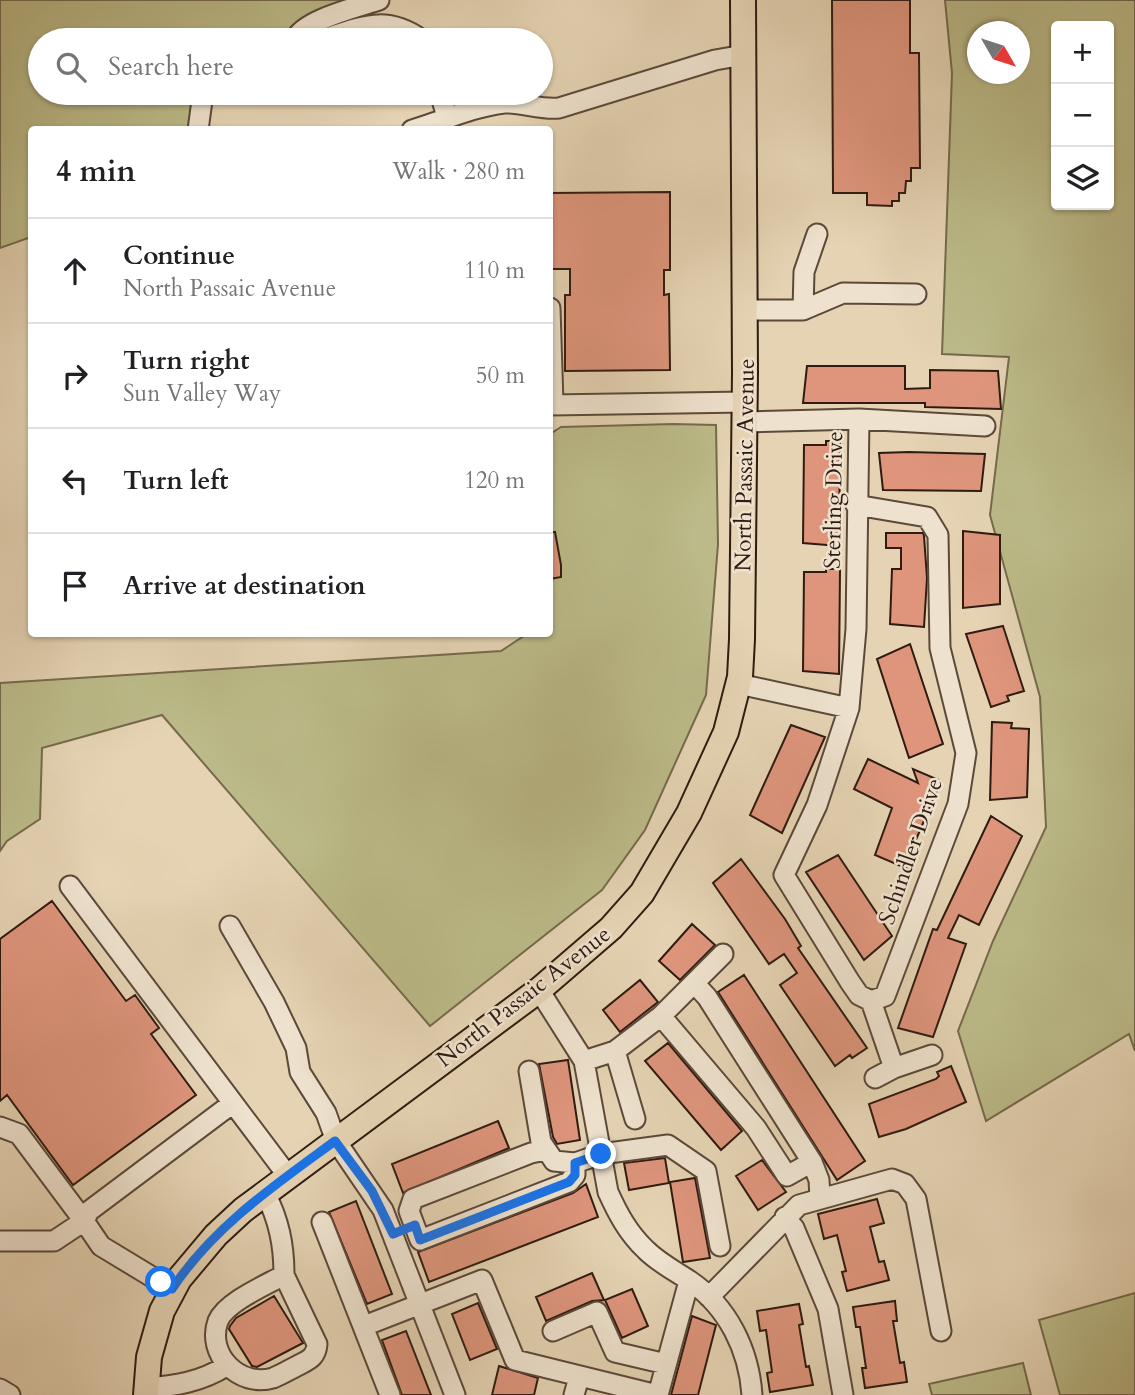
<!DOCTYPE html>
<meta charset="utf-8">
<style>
:root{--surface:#fff;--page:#f6f6f6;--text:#202124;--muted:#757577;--line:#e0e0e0}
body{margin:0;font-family:Cardo,serif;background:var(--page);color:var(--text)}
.controls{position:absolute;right:21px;top:21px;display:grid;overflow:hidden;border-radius:7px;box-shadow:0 2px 5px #0004}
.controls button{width:63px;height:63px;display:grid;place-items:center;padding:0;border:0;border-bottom:2px solid var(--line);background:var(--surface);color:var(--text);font:35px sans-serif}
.compass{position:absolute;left:967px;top:21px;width:63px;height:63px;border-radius:50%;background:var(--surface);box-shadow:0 2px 5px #0004;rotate:129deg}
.stop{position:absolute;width:21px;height:21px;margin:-16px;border:5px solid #1a73e8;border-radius:50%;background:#fff}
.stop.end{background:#1a73e8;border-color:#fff;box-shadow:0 2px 7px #0008}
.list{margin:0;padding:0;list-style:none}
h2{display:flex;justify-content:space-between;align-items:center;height:91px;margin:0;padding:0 28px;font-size:30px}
h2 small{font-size:23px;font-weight:400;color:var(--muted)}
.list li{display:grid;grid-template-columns:46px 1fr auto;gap:21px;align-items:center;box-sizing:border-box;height:105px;padding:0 28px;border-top:2px solid var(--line)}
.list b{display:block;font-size:26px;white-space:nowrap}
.list p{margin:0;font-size:23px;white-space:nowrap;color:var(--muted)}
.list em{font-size:23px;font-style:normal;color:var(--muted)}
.icon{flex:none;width:38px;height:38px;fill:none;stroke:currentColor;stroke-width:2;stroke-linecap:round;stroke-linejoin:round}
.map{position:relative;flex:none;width:1135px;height:1395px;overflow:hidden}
.search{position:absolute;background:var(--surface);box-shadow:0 2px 5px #0004;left:28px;top:28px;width:525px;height:77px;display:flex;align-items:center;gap:18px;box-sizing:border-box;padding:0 24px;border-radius:38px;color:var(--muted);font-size:26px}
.panel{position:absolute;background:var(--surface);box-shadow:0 2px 5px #0004;left:28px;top:126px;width:525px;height:511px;border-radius:7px}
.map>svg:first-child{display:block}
</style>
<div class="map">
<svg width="1135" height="1395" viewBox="0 0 1135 1395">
<rect width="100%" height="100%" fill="#e5d3b3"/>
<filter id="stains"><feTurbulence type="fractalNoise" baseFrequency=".00286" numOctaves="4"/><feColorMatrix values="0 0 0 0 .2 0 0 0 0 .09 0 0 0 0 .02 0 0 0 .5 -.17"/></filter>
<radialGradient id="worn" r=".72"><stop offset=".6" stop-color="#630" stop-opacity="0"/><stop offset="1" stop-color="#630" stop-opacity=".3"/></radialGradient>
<path fill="#bbba88" stroke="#756a4c" stroke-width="2" fill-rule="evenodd" d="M 0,0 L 356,0 L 267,40 L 40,40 L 40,93 L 204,93 L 198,129 L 32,130 L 31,237 L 0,248 Z
M 945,0 L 1135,0 L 1135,1051 L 1129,1034 L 986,1121 L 958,1031 L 993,941 L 1046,827 L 1040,697 L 990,515 L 1009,357 L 942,354 L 952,73 ZM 1056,26 L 1109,26 L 1109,205 L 1056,205 ZM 978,32 L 1020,32 L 1020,74 L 978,74 Z
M 673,424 L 716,425 L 718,544 L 706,695 L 645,830 L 602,890 L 430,1026 L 162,715 L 42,748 L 40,819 L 7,841 L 0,851 L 0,683 L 501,651 L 527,634 L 550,634 L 550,434 L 561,427 Z
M 1135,1293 L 1135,1395 L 1060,1395 L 1039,1320 Z
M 1023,1363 L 1031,1395 L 932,1395 L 929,1384 Z"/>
<path fill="#de957c" stroke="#2f1b11" stroke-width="2" d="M 832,0 L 910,0 L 910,53 L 919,53 L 920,168 L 911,168 L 911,181 L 906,181 L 905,193 L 899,193 L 899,201 L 892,201 L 892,206 L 867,205 L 867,193 L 833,193 Z
M 670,192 L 670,270 L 664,270 L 664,295 L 669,294 L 670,370 L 565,371 L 565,295 L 570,295 L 570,269 L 550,269 L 550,193 Z
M 807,366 L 905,366 L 905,389 L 930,388 L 930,370 L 998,371 L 1001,409 L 925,407 L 925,403 L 803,403 Z
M 826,441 L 840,441 L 839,546 L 803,543 L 804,445 L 826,445 Z
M 909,452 L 985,454 L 981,491 L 883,490 L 879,453 Z
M 963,531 L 1000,535 L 1000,604 L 963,608 Z
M 550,532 L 555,532 L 561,565 L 561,577 L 550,579 Z
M 886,533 L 923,533 L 924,536 L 927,578 L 924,627 L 890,624 L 892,569 L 901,569 L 901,548 L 886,548 Z
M 826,569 L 840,569 L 839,674 L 803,671 L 804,572 L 826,572 Z
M 1003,626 L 1024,691 L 1007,696 L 1009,701 L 991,707 L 966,634 Z
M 910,644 L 943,744 L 909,758 L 877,659 Z
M 992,722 L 1012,723 L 1011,728 L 1029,729 L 1027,797 L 990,800 Z
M 791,725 L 825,737 L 782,833 L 750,815 Z
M 868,759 L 918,783 L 913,769 L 941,781 L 912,849 L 912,854 L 917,855 L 910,870 L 875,855 L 892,808 L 854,789 Z
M 991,816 L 1022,836 L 979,925 L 959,915 L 948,938 L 966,944 L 933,1037 L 898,1028 L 933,929 L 937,930 Z
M 838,855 L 892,936 L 864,960 L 806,872 Z
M 741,859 L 785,919 L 801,946 L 798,948 L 867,1048 L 852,1058 L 850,1055 L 835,1066 L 780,985 L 797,973 L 784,954 L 769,964 L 713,883 Z
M 52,901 L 126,1001 L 135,995 L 159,1028 L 151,1034 L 196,1095 L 73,1185 L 7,1095 L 0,1101 L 0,939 Z
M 692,924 L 715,945 L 680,980 L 659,961 Z
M 744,975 L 865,1161 L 837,1180 L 718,992 Z
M 640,980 L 658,1002 L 620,1032 L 603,1010 Z
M 668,1043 L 742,1131 L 721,1150 L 645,1061 Z
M 568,1060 L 580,1140 L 557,1144 L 553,1137 L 539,1064 Z
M 951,1066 L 966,1102 L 906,1129 L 879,1137 L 869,1104 L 936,1079 L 939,1076 L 937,1072 Z
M 498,1121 L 509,1148 L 403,1193 L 392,1164 Z
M 665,1158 L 669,1183 L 629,1190 L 624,1163 Z
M 762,1160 L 786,1192 L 758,1210 L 736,1176 Z
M 695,1178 L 710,1258 L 683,1262 L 670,1182 Z
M 586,1184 L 598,1217 L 429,1282 L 418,1252 L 573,1193 Z
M 877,1199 L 884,1223 L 870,1227 L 879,1262 L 884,1261 L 889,1280 L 847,1291 L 842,1272 L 846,1271 L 837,1235 L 824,1239 L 818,1214 Z
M 356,1201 L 392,1294 L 367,1304 L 329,1212 Z
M 592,1273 L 604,1300 L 592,1301 L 546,1321 L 536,1297 Z
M 632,1289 L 648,1326 L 622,1338 L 605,1300 Z
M 274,1296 L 303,1343 L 257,1367 L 252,1366 L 229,1329 L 230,1326 L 236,1318 Z
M 895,1301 L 897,1321 L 893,1321 L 900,1363 L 904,1362 L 907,1382 L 865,1388 L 862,1368 L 866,1368 L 860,1327 L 856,1327 L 853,1307 Z
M 478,1303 L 497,1349 L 470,1360 L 452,1314 Z
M 799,1304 L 803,1324 L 799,1325 L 806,1367 L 809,1366 L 813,1385 L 770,1392 L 767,1373 L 772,1372 L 766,1330 L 760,1331 L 757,1311 Z
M 692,1316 L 716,1325 L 698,1395 L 671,1395 Z
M 406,1331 L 431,1395 L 402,1395 L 382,1340 Z
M 499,1366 L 538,1378 L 534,1395 L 492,1395 Z"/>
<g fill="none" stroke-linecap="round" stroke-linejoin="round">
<g stroke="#5c493a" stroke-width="23">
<path id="minor" d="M 295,40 C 302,20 358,7 379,0
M 320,40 C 360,28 384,13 422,40
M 440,93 L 447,117
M 198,130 L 203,93
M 412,130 C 443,121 471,107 504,103 C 522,102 540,110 559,108 L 715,60 L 744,55
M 550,308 L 553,403
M 745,310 L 803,310 L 804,272 L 817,234
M 803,310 L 843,293 L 916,294
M 550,405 L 745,402
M 745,422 L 859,419
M 739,684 L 849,708 L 856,629 L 859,419 L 985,426
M 849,708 L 817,805 L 784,875 L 850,982 L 859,995 L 871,1001 L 885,996 L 958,804 L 966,753 L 940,648 L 938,535 L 927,517 L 856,505
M 70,886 L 233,1103
M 230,926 L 274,1002 L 296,1048 L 300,1072 L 326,1113 L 336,1141 L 383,1210 L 455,1395
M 695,984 L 707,997 L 812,1162 L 819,1180 L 820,1198
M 539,990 L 584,1061 L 608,1192 C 618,1214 628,1233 646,1250 C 659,1263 675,1271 690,1281 C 728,1307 749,1350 752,1395
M 871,1001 L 894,1068 L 932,1055
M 661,1016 L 756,1128 L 787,1176 L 812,1162
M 615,1051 L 635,1119
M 584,1061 L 615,1051 L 661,1016 L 723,954
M 529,1071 L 541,1142 L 554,1161 L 575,1163 L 601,1154 L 668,1145 L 706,1171 L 720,1246
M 875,1078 L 894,1068
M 0,1127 L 19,1134 L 84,1221 L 54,1241 L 0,1241
M 545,1150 L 531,1153 L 413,1199 L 409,1211 L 420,1240 L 569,1182 L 575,1175 L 575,1163
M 265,1193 C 279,1220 284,1245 284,1275 C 266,1285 226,1302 218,1321 C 206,1354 239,1388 273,1378 C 281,1375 289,1370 297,1366 C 308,1360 316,1358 317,1344 L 284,1275
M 785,1217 L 794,1228 L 828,1309 L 843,1395
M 322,1222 L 390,1395
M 172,1289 L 101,1246 L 84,1221 L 89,1211 L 233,1103 L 288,1176
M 709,1297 L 799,1205 L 892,1179 L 905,1184 L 916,1199 L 941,1331
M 364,1326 L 482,1280 L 515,1360 L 657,1395
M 553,1331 L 597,1312 L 615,1352 L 666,1364
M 146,1388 C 175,1386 201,1382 226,1366
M 0,1389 L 10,1395
M 574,1395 L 579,1377
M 658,1395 L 689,1281"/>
</g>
<g stroke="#2f1b11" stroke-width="28">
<path id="major" d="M 146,1395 L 149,1357 L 162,1311 L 179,1279 L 216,1235 L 243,1210 L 539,990 L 611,928 L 642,893 L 689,813 L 726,732 L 740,677 L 742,639 L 745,372 L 743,0"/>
</g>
<use href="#minor" stroke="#eee2ce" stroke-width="19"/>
<use href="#major" stroke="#e5d3b3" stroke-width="24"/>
</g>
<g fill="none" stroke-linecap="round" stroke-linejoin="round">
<path stroke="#1a73e8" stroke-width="9" d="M 161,1282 L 172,1289 C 214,1226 275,1185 335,1141 L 372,1191 L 393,1234 L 415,1225 L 420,1240 L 569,1182 L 575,1175 L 575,1163 L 601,1154"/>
</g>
<g text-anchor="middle" stroke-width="5" stroke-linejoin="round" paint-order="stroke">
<g font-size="23" fill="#2f1b11" stroke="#eee2ce">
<text transform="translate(744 465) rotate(-89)" y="8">North Passaic Avenue</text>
<text transform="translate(833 500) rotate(-89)" y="8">Sterling Drive</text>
<text transform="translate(910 851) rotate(-71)" y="8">Schindler Drive</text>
<text transform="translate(523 996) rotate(-38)" y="8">North Passaic Avenue</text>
</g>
</g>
<rect width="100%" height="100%" filter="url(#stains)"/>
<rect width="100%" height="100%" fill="url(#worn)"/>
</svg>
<div class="controls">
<button>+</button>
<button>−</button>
<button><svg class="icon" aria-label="layers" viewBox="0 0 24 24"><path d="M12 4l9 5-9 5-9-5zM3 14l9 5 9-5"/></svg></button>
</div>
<svg class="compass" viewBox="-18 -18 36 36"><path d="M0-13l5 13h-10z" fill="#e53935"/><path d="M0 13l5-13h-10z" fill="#757577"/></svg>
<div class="stop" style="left:161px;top:1282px"></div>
<div class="stop end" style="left:601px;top:1154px"></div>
<div class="search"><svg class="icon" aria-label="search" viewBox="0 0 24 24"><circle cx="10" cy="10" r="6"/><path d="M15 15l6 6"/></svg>Search here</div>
<section class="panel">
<h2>4 min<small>Walk · 280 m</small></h2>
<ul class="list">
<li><svg class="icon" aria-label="ahead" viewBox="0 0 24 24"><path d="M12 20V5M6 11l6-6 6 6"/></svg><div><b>Continue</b><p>North Passaic Avenue</p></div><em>110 m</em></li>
<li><svg class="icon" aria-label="right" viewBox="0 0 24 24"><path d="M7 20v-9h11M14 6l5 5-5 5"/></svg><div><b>Turn right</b><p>Sun Valley Way</p></div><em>50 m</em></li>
<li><svg class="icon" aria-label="left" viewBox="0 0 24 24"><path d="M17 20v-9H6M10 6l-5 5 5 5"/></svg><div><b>Turn left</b></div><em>120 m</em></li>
<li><svg class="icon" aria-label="arrive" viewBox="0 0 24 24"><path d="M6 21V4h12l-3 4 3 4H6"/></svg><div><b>Arrive at destination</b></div></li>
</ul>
</section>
</div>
